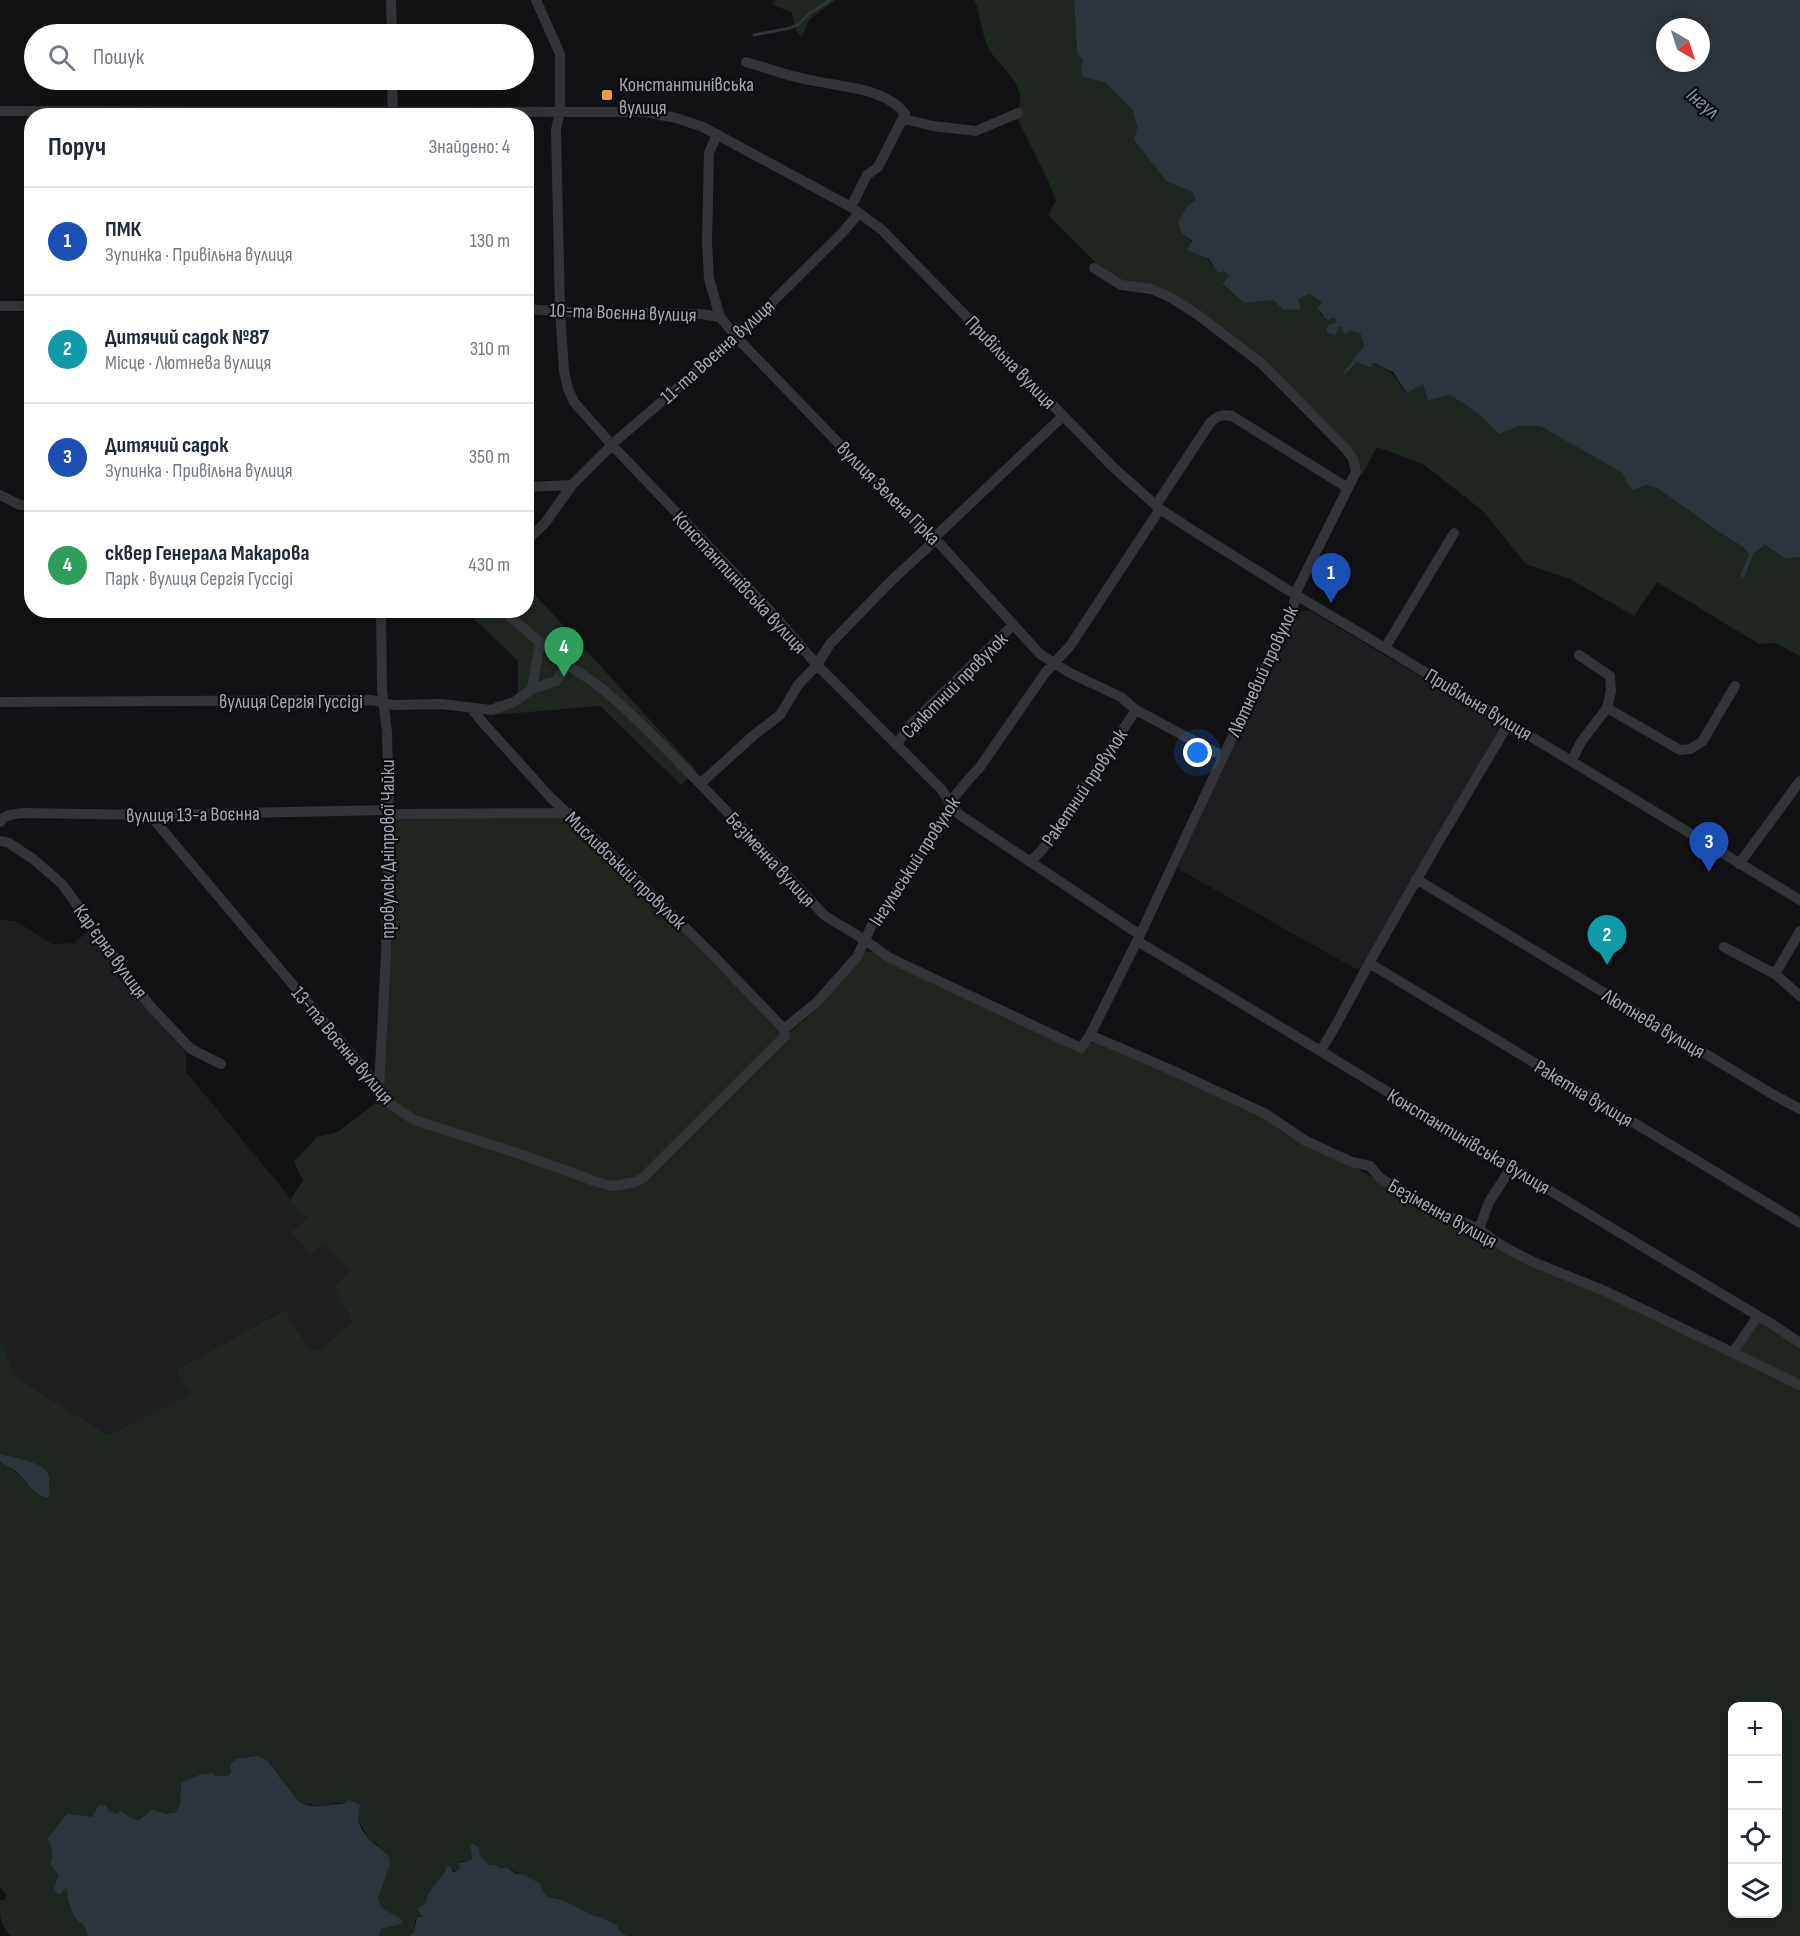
<!DOCTYPE html>
<html lang="uk">
<meta charset="utf-8">
<style>
:root{--surface:#fff;--page:#f2f2f3;--text:#1f2937;--muted:#747a83;--line:#e0e1e3;--accent:#d93025}
body{margin:0;font-family:"Sofia Sans Condensed",sans-serif;background:var(--page);color:var(--text)}
.controls{position:absolute;right:18px;bottom:18px;display:grid;overflow:hidden;border-radius:12px;box-shadow:0 3px 15px #0003}
.controls button{width:54px;height:54px;display:grid;place-items:center;padding:0;border:0;border-bottom:2px solid var(--line);background:var(--surface);color:var(--text);font:30px sans-serif}
.compass{position:absolute;left:1656px;top:18px;width:54px;height:54px;border-radius:50%;background:var(--surface);box-shadow:0 3px 15px #0003;rotate:141deg}
.you{position:absolute;left:1198px;top:753px;width:21px;height:21px;margin:-15px;border:4px solid #fff;border-radius:50%;background:#1a73e8;box-shadow:0 0 0 9px #1a73e833}
.badge{display:grid;place-items:center;width:39px;height:39px;border-radius:50%;background:var(--accent);color:#fff;font-size:20px;font-weight:700}
.pin{position:absolute;translate:-50% -50px;filter:drop-shadow(0 2px 3px #0008)}
.pin::after{content:'';position:absolute;top:32px;width:21px;height:18px;background:inherit;clip-path:polygon(0 0,100% 0,50% 100%)}
.list{margin:0;padding:0;list-style:none}
h2{display:flex;justify-content:space-between;align-items:center;height:78px;margin:0;padding:0 24px;font-size:26px}
h2 small{font-size:20px;font-weight:400;color:var(--muted)}
.list li{display:grid;grid-template-columns:39px 1fr auto;gap:18px;align-items:center;box-sizing:border-box;height:108px;padding:0 24px;border-top:2px solid var(--line)}
.list b{display:block;font-size:22px;white-space:nowrap}
.list p{margin:0;font-size:20px;white-space:nowrap;color:var(--muted)}
.list em{font-size:20px;font-style:normal;color:var(--muted)}
.icon{flex:none;width:33px;height:33px;fill:none;stroke:currentColor;stroke-width:2;stroke-linecap:round;stroke-linejoin:round}
.map{position:relative;flex:none;width:1800px;height:1936px;overflow:hidden}
.search{position:absolute;background:var(--surface);box-shadow:0 3px 15px #0003;left:24px;top:24px;width:510px;height:66px;display:flex;align-items:center;gap:15px;box-sizing:border-box;padding:0 21px;border-radius:33px;color:var(--muted);font-size:22px}
.panel{position:absolute;background:var(--surface);box-shadow:0 3px 15px #0003;left:24px;top:108px;width:510px;height:510px;border-radius:24px}
.map>svg:first-child{display:block}
</style>
<div class="map">
<svg width="1800" height="1936" viewBox="0 0 1800 1936">
<rect width="100%" height="100%" fill="#121214"/>
<path fill="#1e1e20" d="M 1303,611 L 1311,611 L 1501,725 L 1501,729 L 1360,968 L 1356,969 L 1180,870 L 1178,866 L 1292,619 Z
M 0,920 L 16,921 L 52,944 L 74,943 L 92,928 L 149,1009 L 186,1052 L 186,1072 L 307,1218 L 292,1232 L 323,1241 L 350,1271 L 333,1286 L 352,1322 L 318,1351 L 309,1349 L 283,1310 L 176,1370 L 191,1394 L 109,1435 L 16,1378 L 0,1337 Z"/>
<path fill="#1f261f" fill-rule="evenodd" d="M 776,0 L 835,0 L 809,20 L 803,35 L 800,36 L 796,30 L 792,13 L 772,4 Z
M 974,0 L 1074,0 L 1077,53 L 1133,111 L 1137,127 L 1134,140 L 1166,181 L 1192,192 L 1197,200 L 1187,206 L 1178,222 C 1184,239 1206,256 1218,272 L 1225,270 L 1229,277 L 1222,285 L 1244,303 L 1273,299 L 1301,309 L 1299,299 L 1309,294 L 1322,302 L 1318,310 L 1321,315 L 1335,316 L 1339,327 L 1342,327 L 1350,331 L 1360,333 L 1364,346 L 1343,375 L 1357,362 C 1385,363 1392,371 1406,393 L 1423,383 L 1450,395 L 1478,413 L 1499,434 L 1519,426 L 1540,426 L 1622,472 L 1632,490 L 1646,485 L 1659,489 L 1716,530 L 1743,547 L 1749,554 L 1740,576 L 1744,578 L 1754,553 L 1765,545 L 1786,559 L 1800,557 L 1800,656 L 1775,643 L 1759,644 L 1657,582 L 1634,616 L 1570,579 L 1526,564 L 1483,511 L 1423,464 L 1377,447 L 1362,475 L 1354,471 L 1351,460 L 1270,375 L 1198,318 L 1152,292 L 1120,287 L 1048,215 L 1056,201 L 1049,183 L 1016,116 L 1015,109 L 1019,107 C 1027,82 995,65 987,45 C 982,32 980,17 976,3 Z
M 527,586 L 696,770 L 681,785 L 600,706 L 492,715 L 495,701 L 507,701 L 518,694 L 518,661 L 466,611 L 526,610 Z
M 557,815 L 573,821 L 788,1034 L 815,1011 L 866,951 L 873,952 L 1083,1053 L 1089,1044 L 1097,1041 L 1265,1115 L 1305,1143 L 1604,1293 L 1800,1388 L 1800,1936 L 627,1936 L 619,1930 L 616,1926 L 602,1917 L 594,1916 L 563,1900 L 548,1897 L 531,1880 L 508,1868 L 498,1868 L 489,1865 L 480,1856 L 479,1847 L 470,1846 L 472,1858 L 469,1862 L 461,1861 L 458,1863 L 460,1867 L 457,1871 L 445,1869 C 443,1876 439,1879 435,1885 C 429,1895 426,1906 424,1917 L 415,1920 L 414,1932 L 409,1936 L 379,1936 L 381,1929 L 401,1924 L 381,1907 L 378,1897 L 379,1846 L 370,1840 L 358,1820 L 344,1804 L 334,1803 L 323,1807 L 302,1803 L 294,1796 L 289,1787 L 276,1772 L 271,1763 L 237,1759 L 231,1764 L 231,1772 L 228,1776 L 214,1776 L 181,1783 L 180,1805 L 176,1812 L 166,1814 L 152,1809 L 139,1820 L 131,1818 L 121,1810 L 118,1814 C 94,1807 70,1833 52,1847 L 54,1854 L 50,1864 L 58,1875 L 54,1889 L 66,1887 L 72,1913 L 83,1924 L 88,1936 L 11,1936 C 0,1924 0,1917 0,1900 L 5,1900 L 6,1895 L 0,1886 L 0,1462 L 3,1465 L 10,1467 L 42,1497 L 47,1498 L 50,1495 L 49,1475 L 26,1460 L 0,1454 L 0,1337 L 16,1378 L 109,1435 L 190,1394 L 176,1370 L 284,1310 L 309,1349 L 318,1351 L 352,1322 L 333,1286 L 350,1271 L 323,1242 L 311,1254 L 291,1232 L 307,1218 L 290,1200 L 303,1181 L 294,1162 L 317,1137 L 338,1132 L 382,1098 L 392,819 L 398,816 ZM 1732,1706 L 1778,1706 L 1778,1914 L 1732,1914 Z
M 1758,1322 L 1764,1322 L 1800,1347 L 1800,1383 L 1739,1350 Z"/>
<path fill="#2c353b" fill-rule="evenodd" d="M 1074,0 L 1800,0 L 1800,557 L 1786,559 L 1765,545 L 1754,553 L 1744,578 L 1740,576 L 1749,554 L 1743,547 L 1716,530 L 1659,489 L 1646,485 L 1632,490 L 1621,472 L 1540,426 L 1519,426 L 1499,434 L 1478,413 L 1450,395 L 1428,400 L 1423,384 L 1407,393 L 1393,372 L 1374,363 L 1370,367 L 1357,362 L 1343,376 L 1344,372 L 1364,346 L 1360,333 L 1350,331 L 1344,335 L 1342,327 L 1339,327 L 1335,335 L 1326,332 L 1328,325 L 1336,323 L 1335,317 L 1328,320 L 1317,309 L 1322,302 L 1309,294 L 1299,299 L 1301,309 L 1284,310 L 1273,300 L 1244,303 L 1222,284 L 1229,277 L 1225,271 L 1218,273 L 1209,259 L 1187,250 L 1192,241 L 1182,233 L 1178,222 L 1187,206 L 1196,200 L 1192,192 L 1166,181 L 1134,140 L 1137,127 L 1133,111 L 1106,83 L 1082,76 L 1081,66 L 1083,61 L 1077,53 ZM 1665,27 L 1701,27 L 1701,63 L 1665,63 Z
M 0,1454 C 12,1457 45,1462 49,1475 C 50,1481 49,1489 50,1495 L 47,1498 C 32,1494 25,1478 13,1469 C 8,1466 4,1466 0,1462 Z
M 256,1756 C 269,1759 270,1764 277,1773 C 280,1779 286,1783 289,1788 C 293,1794 295,1799 302,1803 C 316,1810 329,1803 344,1804 L 349,1800 L 360,1805 L 358,1820 L 362,1830 L 370,1840 L 388,1855 L 390,1865 L 378,1897 L 381,1907 L 402,1920 L 402,1924 L 381,1929 L 379,1936 L 88,1936 L 83,1924 C 70,1918 69,1901 66,1888 L 59,1895 L 54,1889 L 58,1875 L 50,1864 C 54,1853 53,1848 47,1839 L 67,1814 L 92,1817 L 99,1805 L 106,1805 L 109,1811 L 117,1814 L 120,1810 L 131,1818 L 139,1820 L 152,1809 L 166,1814 L 176,1812 L 180,1805 L 181,1783 L 201,1774 L 212,1773 L 215,1776 L 228,1776 L 231,1772 L 230,1764 L 237,1759 Z
M 473,1844 L 479,1847 L 480,1856 L 489,1865 L 496,1865 L 499,1868 L 508,1868 L 516,1874 C 526,1873 531,1880 540,1883 L 542,1890 L 548,1897 L 563,1900 L 594,1916 L 602,1917 L 617,1926 L 619,1930 L 627,1936 L 409,1936 L 414,1932 L 417,1917 L 423,1917 L 417,1909 L 426,1903 C 427,1889 442,1880 447,1866 L 450,1866 L 453,1872 L 457,1871 L 460,1867 L 458,1863 L 470,1861 L 472,1858 L 470,1846 Z"/>
<g fill="none" stroke-linecap="round" stroke-linejoin="round">
<path stroke="#2c353b" stroke-width="3" d="M 754,35 L 790,28 L 799,24 L 810,13 L 830,0"/>
<path stroke="#333438" stroke-width="10" d="M 391,0 L 392,34
M 536,0 L 560,54 L 560,112 L 556,130 L 560,311 L 564,371 L 568,389 L 574,402 L 612,445 L 773,614 L 817,665 L 942,790 L 952,807 L 960,815 L 1140,935
M 746,62 C 767,68 788,76 810,80 C 839,87 885,87 905,114 L 878,167 L 867,175 L 851,207
M 392,80 L 393,116
M 0,111 L 646,112 L 676,118 L 703,127 L 851,207 L 882,230 L 1114,468 L 1160,509 L 1192,530 L 1296,595 L 1385,648 L 1800,900
M 904,119 L 933,126 L 976,131 L 1018,113
M 717,134 L 709,153 L 707,242 L 709,279 L 720,317 L 741,342 L 925,533 L 940,544 L 1040,654 L 1070,673 L 1121,697 L 1136,710 L 1222,756
M 0,306 L 32,306
M 526,309 L 571,312 L 701,314 L 720,317
M 526,487 L 572,485
M 0,495 L 20,505 L 32,505
M 1156,505 L 1210,423 C 1217,416 1221,414 1232,416 L 1348,488
M 526,541 L 545,523 L 572,485 L 618,439 L 737,337 L 843,232 L 859,213
M 502,610 L 567,665 C 608,688 642,725 675,758 C 725,809 775,862 824,915 C 837,924 850,930 863,939 C 873,945 881,953 892,959 L 1081,1048 L 1090,1035 L 1140,935 L 1293,607 L 1298,588 L 1356,472 L 1353,459 L 1346,449 L 1261,363 L 1198,315 L 1170,297 L 1151,289 L 1121,285 L 1094,268
M 1385,648 L 1454,533
M 532,689 L 540,642
M 0,702 L 372,700 L 393,705 L 441,704 L 491,710 L 514,702 L 532,689 L 556,681 L 567,665
M 471,708 L 485,725 L 551,798 L 615,858 L 712,954 L 784,1029
M 1607,708 L 1680,750 L 1690,749 L 1702,742 L 1735,686
M 896,745 L 911,724 L 1013,625
M 1572,760 L 1581,742 L 1607,708 L 1611,691 L 1610,676 L 1579,655
M 700,784 L 754,735 L 780,715 L 798,685 L 817,665 L 830,644 L 892,580 L 928,547 L 938,534 L 1063,416
M 389,814 L 569,813
M 150,815 L 379,1087 L 382,1098 L 414,1120 L 520,1154 L 597,1182 L 613,1186 L 636,1182 L 643,1178 L 785,1036 L 784,1029 L 816,1003 L 857,957 L 871,927 L 947,818 L 955,796 L 969,779 L 980,767 L 1045,673 L 1070,646 L 1160,509
M 0,822 C 5,814 15,814 24,813 L 150,815 L 389,810
M 0,841 L 9,843 L 33,859 L 62,884 L 151,1007 L 191,1049 L 221,1064
M 1030,862 L 1042,850 L 1136,710
M 1739,864 L 1800,781
M 1416,879 L 1772,1094 L 1800,1109
M 1800,931 L 1775,974 L 1800,996
M 1137,941 C 1350,1067 1559,1198 1772,1324 L 1800,1343
M 1724,947 L 1775,974
M 1369,963 L 1800,1223
M 1090,1035 L 1167,1068 L 1266,1114 L 1306,1141 L 1352,1162 L 1370,1166 L 1380,1178 L 1444,1214 L 1479,1229 L 1499,1244 L 1533,1262 L 1605,1291 L 1800,1385
M 1321,1050 C 1342,1017 1358,982 1377,949 C 1420,873 1464,798 1509,723
M 379,1087 L 386,955 L 389,814 L 387,732 L 382,691 L 381,610
M 1479,1229 L 1489,1202 L 1511,1168
M 1733,1352 L 1758,1316"/>
</g>
<rect fill="#e6a137" stroke="#0d0d0f" stroke-width="2" x="601" y="89" width="12" height="12" rx="3"/>
<g text-anchor="middle" stroke-width="4.5" stroke-linejoin="round" paint-order="stroke">
<g font-size="20" fill="#a4aab3" stroke="#0d0d0f" text-anchor="start">
<text x="619" y="91">Константинівська<tspan x="619" dy="23">вулиця</tspan></text>
</g>
<g font-size="20" fill="#a4aab3" stroke="#0d0d0f">
<text transform="translate(623 312) rotate(2)" y="7">10-та Воєнна вулиця</text>
<text transform="translate(717 351) rotate(-42)" y="7">11-та Воєнна вулиця</text>
<text transform="translate(1011 362) rotate(46)" y="7">Привільна вулиця</text>
<text transform="translate(889 493) rotate(45)" y="7">вулиця Зелена Гірка</text>
<text transform="translate(740 582) rotate(47)" y="7">Константинівська вулиця</text>
<text transform="translate(1262 671) rotate(-65)" y="7">Лютневий провулок</text>
<text transform="translate(954 685) rotate(-45)" y="7">Салютний провулок</text>
<text x="291" y="708">вулиця Сергія Гуссіді</text>
<text transform="translate(1479 704) rotate(31)" y="7">Привільна вулиця</text>
<text transform="translate(1084 787) rotate(-56)" y="7">Ракетний провулок</text>
<text transform="translate(193 814) rotate(-1)" y="7">вулиця 13-а Воєнна</text>
<text transform="translate(387 849) rotate(-90)" y="7">провулок Дніпрової Чайки</text>
<text transform="translate(771 859) rotate(47)" y="7">Безіменна вулиця</text>
<text transform="translate(914 861) rotate(-57)" y="7">Інгульський провулок</text>
<text transform="translate(626 870) rotate(44)" y="7">Мисливський провулок</text>
<text transform="translate(111 951) rotate(54)" y="7">Карʼєрна вулиця</text>
<text transform="translate(1654 1023) rotate(31)" y="7">Лютнева вулиця</text>
<text transform="translate(343 1045) rotate(50)" y="7">13-та Воєнна вулиця</text>
<text transform="translate(1584 1093) rotate(31)" y="7">Ракетна вулиця</text>
<text transform="translate(1469 1141) rotate(31)" y="7">Константинівська вулиця</text>
<text transform="translate(1443 1213) rotate(29)" y="7">Безіменна вулиця</text>
</g>
<g font-size="21" font-style="italic" fill="#7d99ad" stroke="#0d0d0f">
<text transform="translate(1703 103) rotate(40)" y="7">Інгул</text>
</g>
</g>
</svg>
<div class="controls">
<button>+</button>
<button>−</button>
<button><svg class="icon" aria-label="locate" viewBox="0 0 24 24"><circle cx="12" cy="12" r="6"/><path d="M12 2v4M12 18v4M2 12h4M18 12h4"/></svg></button>
<button><svg class="icon" aria-label="layers" viewBox="0 0 24 24"><path d="M12 4l9 5-9 5-9-5zM3 14l9 5 9-5"/></svg></button>
</div>
<svg class="compass" viewBox="-18 -18 36 36"><path d="M0-13l5 13h-10z" fill="#e53935"/><path d="M0 13l5-13h-10z" fill="#747a83"/></svg>
<div class="you"></div>
<div class="pin badge" style="left:1331px;top:603px;background:#1a4fb4">1</div>
<div class="pin badge" style="left:1607px;top:965px;background:#0f9aa8">2</div>
<div class="pin badge" style="left:1709px;top:872px;background:#1a4fb4">3</div>
<div class="pin badge" style="left:564px;top:677px;background:#2e9e5b">4</div>
<div class="search"><svg class="icon" aria-label="search" viewBox="0 0 24 24"><circle cx="10" cy="10" r="6"/><path d="M15 15l6 6"/></svg>Пошук</div>
<section class="panel">
<h2>Поруч<small>Знайдено: 4</small></h2>
<ul class="list">
<li><span class="badge" style="background:#1a4fb4">1</span><div><b>ПМК</b><p>Зупинка · Привільна вулиця</p></div><em>130 m</em></li>
<li><span class="badge" style="background:#0f9aa8">2</span><div><b>Дитячий садок №87</b><p>Місце · Лютнева вулиця</p></div><em>310 m</em></li>
<li><span class="badge" style="background:#1a4fb4">3</span><div><b>Дитячий садок</b><p>Зупинка · Привільна вулиця</p></div><em>350 m</em></li>
<li><span class="badge" style="background:#2e9e5b">4</span><div><b>сквер Генерала Макарова</b><p>Парк · вулиця Сергія Гуссіді</p></div><em>430 m</em></li>
</ul>
</section>
</div>
